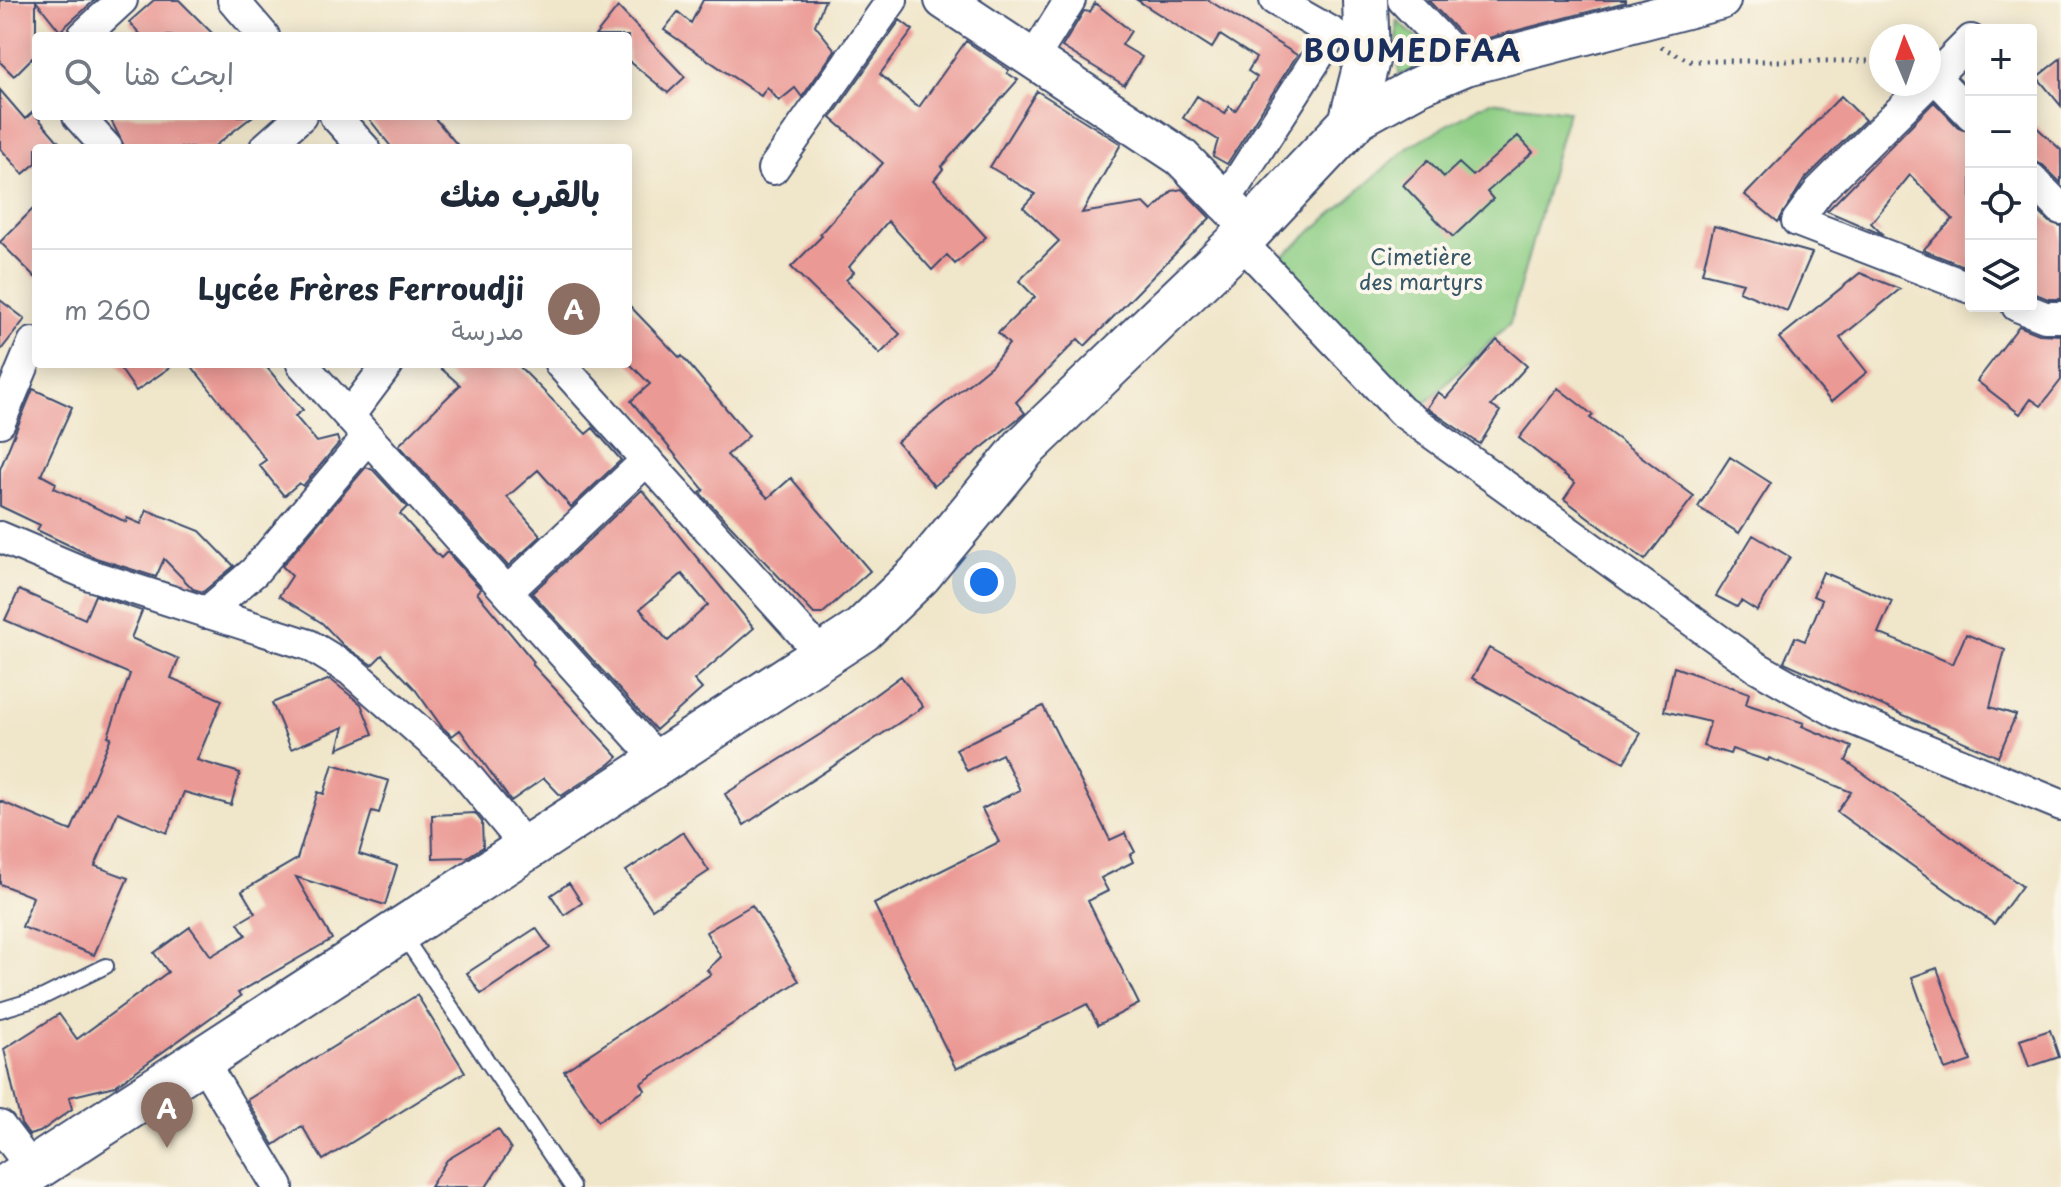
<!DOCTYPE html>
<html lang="ar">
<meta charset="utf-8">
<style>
:root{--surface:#fff;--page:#f6f6f7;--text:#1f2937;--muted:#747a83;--line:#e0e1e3;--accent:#db2777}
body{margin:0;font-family:"Playpen Sans","Playpen Sans Arabic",sans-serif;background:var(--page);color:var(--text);direction:rtl}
.controls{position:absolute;right:24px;top:24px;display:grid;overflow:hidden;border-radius:8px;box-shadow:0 4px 20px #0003}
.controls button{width:72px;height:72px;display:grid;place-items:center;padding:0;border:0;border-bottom:2px solid var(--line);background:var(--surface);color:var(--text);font:40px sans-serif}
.compass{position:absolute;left:1869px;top:24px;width:72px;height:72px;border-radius:50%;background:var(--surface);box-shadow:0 4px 20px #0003;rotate:358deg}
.you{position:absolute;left:984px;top:582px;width:28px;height:28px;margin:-20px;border:6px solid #fff;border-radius:50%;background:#1a73e8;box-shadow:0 0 0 12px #1a73e833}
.badge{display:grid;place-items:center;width:52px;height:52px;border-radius:50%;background:var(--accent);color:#fff;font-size:26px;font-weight:700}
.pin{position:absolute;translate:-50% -66px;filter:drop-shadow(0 2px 4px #0008)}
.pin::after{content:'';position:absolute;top:42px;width:28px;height:24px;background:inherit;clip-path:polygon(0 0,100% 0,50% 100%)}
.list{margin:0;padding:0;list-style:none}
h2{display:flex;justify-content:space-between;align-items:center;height:104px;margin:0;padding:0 32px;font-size:34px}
h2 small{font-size:26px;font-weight:400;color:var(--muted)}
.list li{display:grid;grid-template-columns:52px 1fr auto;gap:24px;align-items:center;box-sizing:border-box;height:120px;padding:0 32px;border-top:2px solid var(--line)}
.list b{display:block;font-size:30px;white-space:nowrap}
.list p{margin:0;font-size:26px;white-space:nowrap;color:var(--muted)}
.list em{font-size:26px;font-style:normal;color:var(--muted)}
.icon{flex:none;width:44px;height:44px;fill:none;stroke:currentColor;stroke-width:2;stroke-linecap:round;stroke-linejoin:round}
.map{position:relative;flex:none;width:2061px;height:1187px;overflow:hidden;direction:ltr}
.search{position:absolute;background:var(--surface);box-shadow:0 4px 20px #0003;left:32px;top:32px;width:600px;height:88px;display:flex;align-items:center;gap:20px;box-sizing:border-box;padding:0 28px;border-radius:8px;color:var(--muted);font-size:30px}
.panel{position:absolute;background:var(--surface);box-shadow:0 4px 20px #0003;left:32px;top:144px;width:600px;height:224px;border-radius:8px;direction:rtl}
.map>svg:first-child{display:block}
</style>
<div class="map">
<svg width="2061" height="1187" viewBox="0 0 2061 1187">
<rect width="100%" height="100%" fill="#fbf7ec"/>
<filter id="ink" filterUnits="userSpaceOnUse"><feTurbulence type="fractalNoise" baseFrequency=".0125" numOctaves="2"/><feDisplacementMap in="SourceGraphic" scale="16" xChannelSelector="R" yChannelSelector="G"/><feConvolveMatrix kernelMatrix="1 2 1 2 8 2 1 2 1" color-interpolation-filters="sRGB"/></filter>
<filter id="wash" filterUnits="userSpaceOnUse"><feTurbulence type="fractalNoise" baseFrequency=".006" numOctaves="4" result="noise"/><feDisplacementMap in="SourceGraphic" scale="32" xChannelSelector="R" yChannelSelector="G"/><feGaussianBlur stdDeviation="1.8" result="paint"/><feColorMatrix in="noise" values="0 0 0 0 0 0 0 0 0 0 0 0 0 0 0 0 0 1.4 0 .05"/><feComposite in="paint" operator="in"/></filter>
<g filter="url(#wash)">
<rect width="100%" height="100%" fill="#f0e6ca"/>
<path fill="#8fce85" stroke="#557e72" stroke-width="2" d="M 1397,21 L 1439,57 L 1399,76 Z
M 1490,101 L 1568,111 L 1510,323 L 1423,406 L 1402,393 L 1276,262 L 1410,146 Z"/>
<g id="blocks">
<path fill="#eb9994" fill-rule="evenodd" d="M 0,0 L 95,0 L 60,31 L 36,1 L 36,54 L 14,76 L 0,62 Z
M 154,0 L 179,0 L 215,36 L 142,36 L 129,22 Z
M 703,0 L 825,0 L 815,25 L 835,50 L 802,97 L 795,88 L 779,101 L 767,87 L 761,96 L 664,30 L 678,12 L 691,23 Z
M 1137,0 L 1208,0 L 1297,55 L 1227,164 L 1213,156 L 1218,140 L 1183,118 L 1197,96 L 1225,114 L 1229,106 L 1235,111 L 1257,77 L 1248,71 L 1256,58 L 1220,35 L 1212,48 Z
M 1428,0 L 1626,0 L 1626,2 L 1469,43 Z
M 1095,3 L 1131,31 L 1122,45 L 1142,57 L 1124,85 L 1062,47 L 1084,11 L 1090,12 Z
M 618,7 L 685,77 L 668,93 L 628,60 L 628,36 L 595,36 Z
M 900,20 L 913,30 L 880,74 L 915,105 L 919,107 L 966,41 L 1009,70 L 1007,73 L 1018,80 L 941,167 L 943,169 L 934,180 L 986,237 L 955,264 L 947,255 L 932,270 L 888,221 L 849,267 L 854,272 L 846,280 L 900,334 L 880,354 L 791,267 L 822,236 L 820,234 L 883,163 L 831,118 Z
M 2061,58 L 2061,106 L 2037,77 Z
M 0,90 L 25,119 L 33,112 L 64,148 L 36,148 L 36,163 L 23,174 L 0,148 Z
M 1037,91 L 1121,144 L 1082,213 L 1144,203 L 1152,211 L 1172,191 L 1182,189 L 1210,218 L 1085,346 L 1078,339 L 1016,402 L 1025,413 L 934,486 L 897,442 L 992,365 L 1009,344 L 998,333 L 1035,297 L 1019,281 L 1059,241 L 1023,207 L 1035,194 L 990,167 Z
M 1841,96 L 1865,120 L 1804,180 L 1778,222 L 1745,195 Z
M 1934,102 L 1958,127 L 1971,132 L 1971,269 L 1923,250 L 1953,219 L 1910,175 L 1871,223 L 1883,235 L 1827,211 Z
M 109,116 L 253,116 L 212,148 L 125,148 Z
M 367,116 L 433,116 L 460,148 L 392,148 Z
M 2031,122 L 2061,150 L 2061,183 L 2043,165 L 2031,160 Z
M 1518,136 L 1533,152 L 1487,192 L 1493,199 L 1453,237 L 1403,185 L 1428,160 L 1444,177 L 1459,163 L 1473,176 Z
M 2031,204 L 2049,222 L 2061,226 L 2061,299 L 2048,299 L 2031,292 Z
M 36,206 L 36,278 L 0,242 Z
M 1714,226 L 1812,253 L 1787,311 L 1739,291 L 1743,283 L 1702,273 Z
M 1860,273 L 1900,289 L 1840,338 L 1867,372 L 1831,402 L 1779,338 Z
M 0,300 L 25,319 L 0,351 Z
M 628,304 L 680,358 L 682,356 L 749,436 L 727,455 L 768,498 L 791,478 L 870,571 L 822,614 L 814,614 L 700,493 L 704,490 L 631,401 L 650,384 L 628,362 Z
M 2019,326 L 2039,334 L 2061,335 L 2061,380 L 2041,406 L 2031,399 L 2020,414 L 1977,381 Z
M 1497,340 L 1527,366 L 1491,406 L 1500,411 L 1480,444 L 1427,408 L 1438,392 L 1446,398 Z
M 117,364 L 175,364 L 136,391 Z
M 190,364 L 264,364 L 303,410 L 295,416 L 317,442 L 337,437 L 339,443 L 303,486 L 299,483 L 284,496 L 259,465 L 266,460 Z
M 436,364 L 517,364 L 586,434 L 593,428 L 621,460 L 571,507 L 538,470 L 507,497 L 541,536 L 508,566 L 399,445 L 460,385 Z
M 1558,388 L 1593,415 L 1590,418 L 1694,496 L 1645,560 L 1564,499 L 1575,483 L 1519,438 Z
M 33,389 L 72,407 L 41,475 L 56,483 L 54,488 L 126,522 L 127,518 L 141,524 L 147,510 L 200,531 L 234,566 L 203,592 L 193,589 L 164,559 L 156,577 L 96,558 L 37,530 L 40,525 L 0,506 L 0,469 Z
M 1730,457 L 1771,483 L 1739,533 L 1698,507 Z
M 366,467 L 373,470 L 407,507 L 400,514 L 430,547 L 441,558 L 447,552 L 481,589 L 477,593 L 534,662 L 532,664 L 618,757 L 610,764 L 561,796 L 544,778 L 511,801 L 460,730 L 452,736 L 442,727 L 414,688 L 382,655 L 372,665 L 343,645 L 322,623 L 279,596 L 292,576 L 282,566 Z
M 642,490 L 754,628 L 694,680 L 702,689 L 656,730 L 532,593 ZM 682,574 L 708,605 L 668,641 L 640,609 Z
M 1753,535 L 1790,557 L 1757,611 L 1741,601 L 1737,607 L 1716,596 Z
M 1823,572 L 1892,601 L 1878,633 L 1953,664 L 1966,634 L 2005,650 L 1990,707 L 2016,715 L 1998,757 L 1784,662 L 1795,637 L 1805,641 L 1822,600 L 1813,596 Z
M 19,590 L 85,619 L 95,595 L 142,611 L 131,638 L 179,659 L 171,678 L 222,700 L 197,760 L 240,773 L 231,805 L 184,792 L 167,833 L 118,812 L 95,866 L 128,878 L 94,955 L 22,927 L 33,897 L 0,884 L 0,801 L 71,831 L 111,737 L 108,736 L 130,674 L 5,620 Z
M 1489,648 L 1641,733 L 1624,762 L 1472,678 Z
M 1674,667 L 1749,693 L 1746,704 L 1804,723 L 1802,726 L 1852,747 L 1846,761 L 2022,886 L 1994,924 L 1837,812 L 1851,792 L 1769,758 L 1768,761 L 1732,749 L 1730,754 L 1703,746 L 1710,722 L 1664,711 Z
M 901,676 L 923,707 L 744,825 L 725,794 L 824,732 Z
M 330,679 L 361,704 L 373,734 L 338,749 L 344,727 L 291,749 L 272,703 Z
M 1043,706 L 1110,840 L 1125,833 L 1135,852 L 1130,855 L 1133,862 L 1101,878 L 1108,891 L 1088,901 L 1139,1004 L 1098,1025 L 1087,1004 L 956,1069 L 874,904 L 999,842 L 982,809 L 1020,790 L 1002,754 L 967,771 L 956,749 Z
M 333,764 L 389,781 L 379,813 L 372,811 L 359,854 L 397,866 L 385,905 L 296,877 L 332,939 L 238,993 L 241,996 L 115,1086 L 69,1097 L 72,1109 L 40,1132 L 29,1135 L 21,1124 L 4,1049 L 59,1014 L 77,1039 L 168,972 L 154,953 L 190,927 L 211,956 L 246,935 L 238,923 L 255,913 L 242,891 L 297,859 L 318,792 L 324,794 Z
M 475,813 L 482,822 L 483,847 L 467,857 L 433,858 L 432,815 Z
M 683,832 L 709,871 L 652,909 L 626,871 Z
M 569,883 L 582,903 L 564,915 L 551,895 Z
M 752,905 L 799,981 L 641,1083 L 645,1090 L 598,1121 L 564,1071 L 711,974 L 707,970 L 721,957 L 706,932 Z
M 536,928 L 550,948 L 481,994 L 467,973 Z
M 1937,968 L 1971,1061 L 1945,1070 L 1912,977 Z
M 417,995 L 465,1072 L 323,1160 L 302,1126 L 274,1145 L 247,1100 Z
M 2050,1030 L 2059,1057 L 2029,1067 L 2020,1040 Z
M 498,1129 L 511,1149 L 486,1187 L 430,1187 L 447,1160 Z"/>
</g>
</g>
<g filter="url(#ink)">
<use href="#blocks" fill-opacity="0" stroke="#3b4a6e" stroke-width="2"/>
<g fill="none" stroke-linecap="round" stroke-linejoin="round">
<g stroke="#3b4a6e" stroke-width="18">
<path id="service" d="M 402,934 L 572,1187
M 0,1010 L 43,997 L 106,966"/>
</g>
<g stroke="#3b4a6e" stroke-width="34">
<path id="minor" d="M 233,0 L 264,36
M 1403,0 L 1466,66
M 83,36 L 122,0
M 1033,59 L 1070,0
M 1934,76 L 1971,115
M 1929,82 L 1971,40
M 1927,84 L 1819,191 L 1797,221 L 1971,288
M 78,116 L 107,148
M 335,116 L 364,148
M 265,148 L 301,116
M 773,169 L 892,0
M 2031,178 L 2061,209
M 1225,201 L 1333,33 L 1275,0
M 1240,241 L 1401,411 L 1755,666 L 1840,714 L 2061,805
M 2017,306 L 2045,317 L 2061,317
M 302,364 L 660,762
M 560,364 L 823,656
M 349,416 L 388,364
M 0,422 L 33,343
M 0,537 L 90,575 L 309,645 L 350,670 L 458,765 L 527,848
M 507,592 L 647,460
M 206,613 L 254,572 L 368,437
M 202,1060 L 278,1187
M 0,1126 L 33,1170"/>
</g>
<g stroke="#3b4a6e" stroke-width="42">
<path id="tertiary" d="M 944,0 L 1181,157 L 1252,229
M 1351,123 L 1418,86 L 1466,66 L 1721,0"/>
</g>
<g stroke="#3b4a6e" stroke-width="48">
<path id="primary" d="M 6,1187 L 862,630 L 919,575 L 1024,448 L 1240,241 L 1351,123 L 1367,60 L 1365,0"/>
</g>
<path stroke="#3b4a6e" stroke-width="5" stroke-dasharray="2 6" stroke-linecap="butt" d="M 1661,47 L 1690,61 L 1881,61"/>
<use href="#service" stroke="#fff" stroke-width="14"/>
<use href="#minor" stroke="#fff" stroke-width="30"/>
<use href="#tertiary" stroke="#fff" stroke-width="38"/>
<use href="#primary" stroke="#fff" stroke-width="44"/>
</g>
</g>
<g text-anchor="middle" stroke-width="8" stroke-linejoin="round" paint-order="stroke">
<g font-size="22" fill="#385768" stroke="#fbf7ec">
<text x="1421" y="265">Cimetière<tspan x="1421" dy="25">des martyrs</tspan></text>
</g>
<g font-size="30" font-weight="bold" letter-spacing="2" fill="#1b2f5e" stroke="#fbf7ec">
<text x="1413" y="62">BOUMEDFAA</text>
</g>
</g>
</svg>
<div class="controls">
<button>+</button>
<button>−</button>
<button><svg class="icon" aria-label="locate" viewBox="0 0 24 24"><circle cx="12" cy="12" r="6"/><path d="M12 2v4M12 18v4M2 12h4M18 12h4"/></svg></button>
<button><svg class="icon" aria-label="layers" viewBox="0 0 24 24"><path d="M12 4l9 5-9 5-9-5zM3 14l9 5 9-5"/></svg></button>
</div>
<svg class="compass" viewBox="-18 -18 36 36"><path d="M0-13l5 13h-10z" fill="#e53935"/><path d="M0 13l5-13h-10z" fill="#747a83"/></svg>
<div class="you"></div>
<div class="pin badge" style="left:167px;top:1148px;background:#8d6e63">A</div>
<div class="search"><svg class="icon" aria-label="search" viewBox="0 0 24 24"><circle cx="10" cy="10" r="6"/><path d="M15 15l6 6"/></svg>ابحث هنا</div>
<section class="panel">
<h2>بالقرب منك<small></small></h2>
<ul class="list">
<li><span class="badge" style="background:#8d6e63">A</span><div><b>Lycée Frères Ferroudji</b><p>مدرسة</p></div><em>260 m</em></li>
</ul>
</section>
</div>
